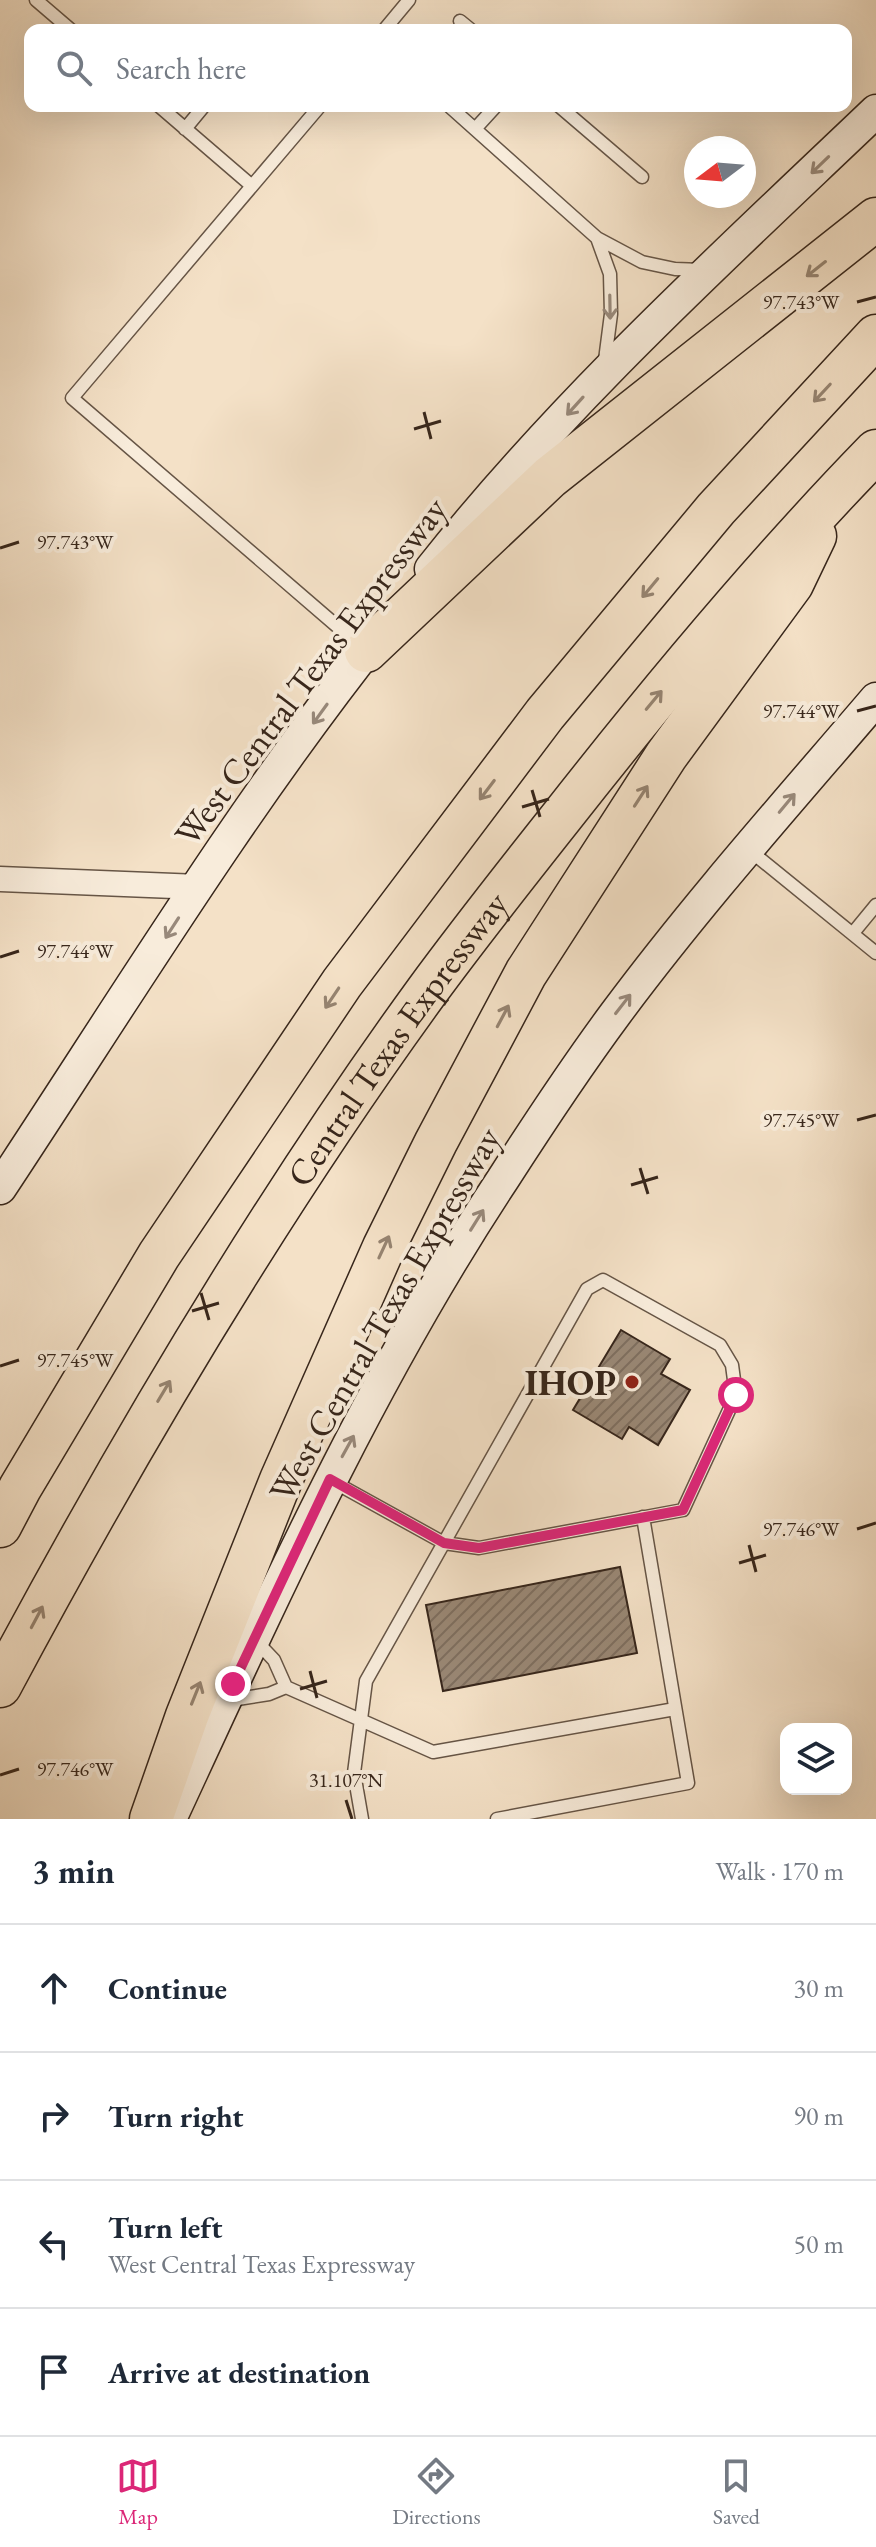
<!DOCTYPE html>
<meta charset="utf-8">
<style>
:root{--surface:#fff;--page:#f6f6f7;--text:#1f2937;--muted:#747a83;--line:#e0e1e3;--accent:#db2777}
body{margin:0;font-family:"EB Garamond",serif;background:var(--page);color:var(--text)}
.controls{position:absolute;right:24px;bottom:24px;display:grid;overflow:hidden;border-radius:16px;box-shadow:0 8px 32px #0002}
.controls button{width:72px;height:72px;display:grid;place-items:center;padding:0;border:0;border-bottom:2px solid var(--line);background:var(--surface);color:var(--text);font:40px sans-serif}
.compass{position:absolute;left:684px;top:136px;width:72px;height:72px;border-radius:50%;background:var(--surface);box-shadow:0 8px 32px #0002;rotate:254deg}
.stop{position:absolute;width:24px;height:24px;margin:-18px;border:6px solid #db2777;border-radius:50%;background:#fff}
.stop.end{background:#db2777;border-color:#fff;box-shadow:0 2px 8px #0008}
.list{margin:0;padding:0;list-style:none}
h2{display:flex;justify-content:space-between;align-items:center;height:104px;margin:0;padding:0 32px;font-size:34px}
h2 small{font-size:26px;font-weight:400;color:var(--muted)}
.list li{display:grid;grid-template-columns:52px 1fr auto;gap:24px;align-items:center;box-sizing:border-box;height:128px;padding:0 32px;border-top:2px solid var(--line)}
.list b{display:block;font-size:30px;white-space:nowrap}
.list p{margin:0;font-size:26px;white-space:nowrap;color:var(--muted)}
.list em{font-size:26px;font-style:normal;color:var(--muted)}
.icon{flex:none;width:44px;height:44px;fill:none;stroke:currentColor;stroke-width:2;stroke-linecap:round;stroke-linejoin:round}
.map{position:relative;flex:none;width:876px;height:1819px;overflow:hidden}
.search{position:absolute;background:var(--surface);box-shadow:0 8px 32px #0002;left:24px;right:24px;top:24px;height:88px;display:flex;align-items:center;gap:20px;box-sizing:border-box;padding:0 28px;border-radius:16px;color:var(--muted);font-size:30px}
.sheet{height:616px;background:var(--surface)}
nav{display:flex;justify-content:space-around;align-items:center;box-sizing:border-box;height:112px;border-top:2px solid var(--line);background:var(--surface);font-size:22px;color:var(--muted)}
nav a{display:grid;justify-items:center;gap:4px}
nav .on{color:var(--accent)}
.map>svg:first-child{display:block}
</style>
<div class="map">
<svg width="876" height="1819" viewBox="0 0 876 1819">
<defs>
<pattern id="building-hatch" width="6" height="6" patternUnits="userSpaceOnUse" patternTransform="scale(2)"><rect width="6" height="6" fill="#998774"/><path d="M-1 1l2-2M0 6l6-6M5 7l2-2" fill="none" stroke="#7e6e5e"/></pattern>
</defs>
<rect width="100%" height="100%" fill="#f4e1c7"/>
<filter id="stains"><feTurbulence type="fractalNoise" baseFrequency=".0025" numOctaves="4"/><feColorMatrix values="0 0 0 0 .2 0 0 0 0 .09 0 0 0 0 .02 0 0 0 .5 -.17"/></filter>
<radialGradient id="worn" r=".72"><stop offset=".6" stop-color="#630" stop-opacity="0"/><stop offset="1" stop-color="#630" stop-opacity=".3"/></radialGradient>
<path fill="url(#building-hatch)" stroke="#37261b" stroke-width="2" d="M 621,1330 L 670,1359 L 661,1374 L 690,1390 L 658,1445 L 629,1427 L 622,1439 L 573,1410 Z
M 620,1567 L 637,1653 L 443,1691 L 426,1605 Z"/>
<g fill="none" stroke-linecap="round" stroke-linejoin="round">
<g stroke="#665546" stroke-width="15">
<path id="service" d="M 36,0 L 71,30
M 460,21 L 471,30
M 384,30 L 409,0
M 159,106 L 252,186
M 320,106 L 72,398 L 360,646
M 449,106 L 597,238 L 642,262 L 675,269 L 702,270
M 559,106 L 642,177
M 185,129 L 204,106
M 475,129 L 496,106
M 597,238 L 610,274 L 611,314 L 605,360
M 748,849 L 876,953
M 853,933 L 876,905
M 332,1481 L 444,1543 L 479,1548 L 683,1510 L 736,1395 L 732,1365 L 720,1345 L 603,1280 L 587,1289 L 366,1681 L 354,1773 L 362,1819
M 256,1641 L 274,1660 L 286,1687 L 433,1752 L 675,1709
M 231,1700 L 269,1694 L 286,1687
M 497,1819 L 688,1783 L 643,1517"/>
</g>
<g stroke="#665546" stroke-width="27">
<path id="minor" d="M 0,879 L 199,887"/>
</g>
<g stroke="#37261b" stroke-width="35">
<path id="secondary" d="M 431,569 C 563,402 723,257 876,111
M 0,1188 C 123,1002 241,808 380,633
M 170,1819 C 271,1601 370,1380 503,1179 C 539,1123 576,1067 616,1013 C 697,904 788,802 876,699"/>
</g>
<g stroke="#37261b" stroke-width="45">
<g id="motorway">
<path d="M 366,651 L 550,477 L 876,219"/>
<path d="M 0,1526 L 20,1488 L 159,1255 L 342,983 L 545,714 L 716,509 L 876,336"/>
<path id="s1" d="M 0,1686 C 128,1446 267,1211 427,991 C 471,931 517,873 563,815 C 662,689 764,566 876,451"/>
<path d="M 151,1819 L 187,1716 L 281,1480 L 384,1247 L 436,1142 L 526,973 L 666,756 L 792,584 L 815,536"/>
</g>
</g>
<use href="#service" stroke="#f8ecdb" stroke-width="12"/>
<use href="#minor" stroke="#f8ecdb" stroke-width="24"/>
<use href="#secondary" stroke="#f8ecdb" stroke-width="32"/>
<use href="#motorway" stroke="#f4e1c7" stroke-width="42"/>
</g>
<defs><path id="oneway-shaft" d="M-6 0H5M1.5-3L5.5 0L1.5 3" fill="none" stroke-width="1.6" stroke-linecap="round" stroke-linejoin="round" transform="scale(2)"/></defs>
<g stroke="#98897b">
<use href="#oneway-shaft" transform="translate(820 165) rotate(136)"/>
<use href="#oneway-shaft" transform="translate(610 307) rotate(89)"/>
<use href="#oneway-shaft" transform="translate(575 406) rotate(132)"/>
<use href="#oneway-shaft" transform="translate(320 714) rotate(126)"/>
<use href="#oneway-shaft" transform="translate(787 803) rotate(-50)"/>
<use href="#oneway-shaft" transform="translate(172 928) rotate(123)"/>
<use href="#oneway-shaft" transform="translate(623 1004) rotate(-52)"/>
<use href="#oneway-shaft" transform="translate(477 1220) rotate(-58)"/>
<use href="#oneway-shaft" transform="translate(348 1446) rotate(-61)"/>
</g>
<g stroke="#968471">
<use href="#oneway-shaft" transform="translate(816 269) rotate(142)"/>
<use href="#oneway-shaft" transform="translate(822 393) rotate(133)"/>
<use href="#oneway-shaft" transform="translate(650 588) rotate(130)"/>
<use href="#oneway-shaft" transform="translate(654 700) rotate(-50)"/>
<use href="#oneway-shaft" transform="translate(487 790) rotate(127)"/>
<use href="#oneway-shaft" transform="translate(641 796) rotate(-57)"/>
<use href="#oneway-shaft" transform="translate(332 998) rotate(124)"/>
<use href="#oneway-shaft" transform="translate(503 1016) rotate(-62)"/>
<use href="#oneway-shaft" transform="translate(384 1247) rotate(-65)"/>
<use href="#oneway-shaft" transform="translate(164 1391) rotate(-59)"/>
<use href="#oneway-shaft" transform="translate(37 1617) rotate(-62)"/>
<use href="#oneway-shaft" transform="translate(196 1693) rotate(-68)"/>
</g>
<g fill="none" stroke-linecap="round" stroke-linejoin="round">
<path stroke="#db2777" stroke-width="10" d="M 233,1684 L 330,1479 L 444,1543 L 479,1548 L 683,1510 L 736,1395"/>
</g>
<path fill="none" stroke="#37261b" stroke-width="3" d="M 857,302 L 876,297M 424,412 L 431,439M 414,429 L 441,421M 0,548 L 19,542M 857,711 L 876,706M 532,790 L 540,817M 522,807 L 549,799M 0,957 L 19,951M 857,1120 L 876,1115M 640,1168 L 648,1194M 631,1185 L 658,1177M 201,1293 L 209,1320M 192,1311 L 219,1303M 0,1366 L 19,1360M 857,1529 L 876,1523M 749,1545 L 756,1572M 739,1563 L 766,1555M 310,1671 L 317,1698M 300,1689 L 327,1681M 0,1775 L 19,1769M 346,1800 L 352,1819"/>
<circle fill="#8f2418" stroke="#f8ecdb" stroke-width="3" cx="632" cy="1382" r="8"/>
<g text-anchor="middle" stroke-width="8" stroke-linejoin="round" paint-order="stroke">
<g font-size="36" fill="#37261b" stroke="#f8ecdb">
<text transform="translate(310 671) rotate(-53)" y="13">West Central Texas Expressway</text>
<text dy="13" stroke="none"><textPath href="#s1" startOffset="760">Central Texas Expressway</textPath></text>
<text transform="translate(384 1314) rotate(-60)" y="13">West Central Texas Expressway</text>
</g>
<g font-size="36" font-weight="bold" fill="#37261b" stroke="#f8ecdb" text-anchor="end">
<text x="616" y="1395">IHOP</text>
</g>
</g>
<g font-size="20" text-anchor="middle" fill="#37261b" stroke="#f8ecdb" stroke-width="8" stroke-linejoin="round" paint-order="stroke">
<text x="801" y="309">97.743°W</text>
<text x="75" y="549">97.743°W</text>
<text x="801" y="718">97.744°W</text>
<text x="75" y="958">97.744°W</text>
<text x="801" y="1127">97.745°W</text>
<text x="75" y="1367">97.745°W</text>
<text x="801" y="1536">97.746°W</text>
<text x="75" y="1776">97.746°W</text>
<text x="346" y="1787">31.107°N</text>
</g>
<rect width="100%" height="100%" filter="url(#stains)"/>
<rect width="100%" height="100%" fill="url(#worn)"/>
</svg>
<div class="controls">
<button><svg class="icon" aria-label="layers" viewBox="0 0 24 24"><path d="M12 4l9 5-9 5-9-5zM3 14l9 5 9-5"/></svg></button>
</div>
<svg class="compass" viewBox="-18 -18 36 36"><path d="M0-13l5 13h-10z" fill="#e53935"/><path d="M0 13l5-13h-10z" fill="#747a83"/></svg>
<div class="stop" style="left:736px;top:1395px"></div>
<div class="stop end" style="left:233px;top:1684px"></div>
<div class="search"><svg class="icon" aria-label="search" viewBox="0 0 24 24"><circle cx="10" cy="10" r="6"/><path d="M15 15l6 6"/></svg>Search here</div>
</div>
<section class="sheet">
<h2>3 min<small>Walk · 170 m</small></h2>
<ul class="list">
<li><svg class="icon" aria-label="ahead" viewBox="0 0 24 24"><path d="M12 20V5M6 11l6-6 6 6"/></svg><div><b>Continue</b></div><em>30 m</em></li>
<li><svg class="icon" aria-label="right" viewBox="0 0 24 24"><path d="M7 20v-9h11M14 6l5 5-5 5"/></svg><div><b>Turn right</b></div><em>90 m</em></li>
<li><svg class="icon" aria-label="left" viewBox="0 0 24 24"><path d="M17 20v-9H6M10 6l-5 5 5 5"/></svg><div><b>Turn left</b><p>West Central Texas Expressway</p></div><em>50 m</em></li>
<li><svg class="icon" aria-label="arrive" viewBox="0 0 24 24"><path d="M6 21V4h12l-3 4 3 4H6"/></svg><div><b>Arrive at destination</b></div></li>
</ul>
</section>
<nav>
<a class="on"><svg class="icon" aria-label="map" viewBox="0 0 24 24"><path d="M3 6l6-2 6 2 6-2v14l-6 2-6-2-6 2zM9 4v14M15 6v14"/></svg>Map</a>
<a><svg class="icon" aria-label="directions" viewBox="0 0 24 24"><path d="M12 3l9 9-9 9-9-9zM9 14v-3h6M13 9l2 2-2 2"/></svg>Directions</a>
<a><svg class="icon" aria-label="saved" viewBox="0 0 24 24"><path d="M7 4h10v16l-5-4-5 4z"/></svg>Saved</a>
</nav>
